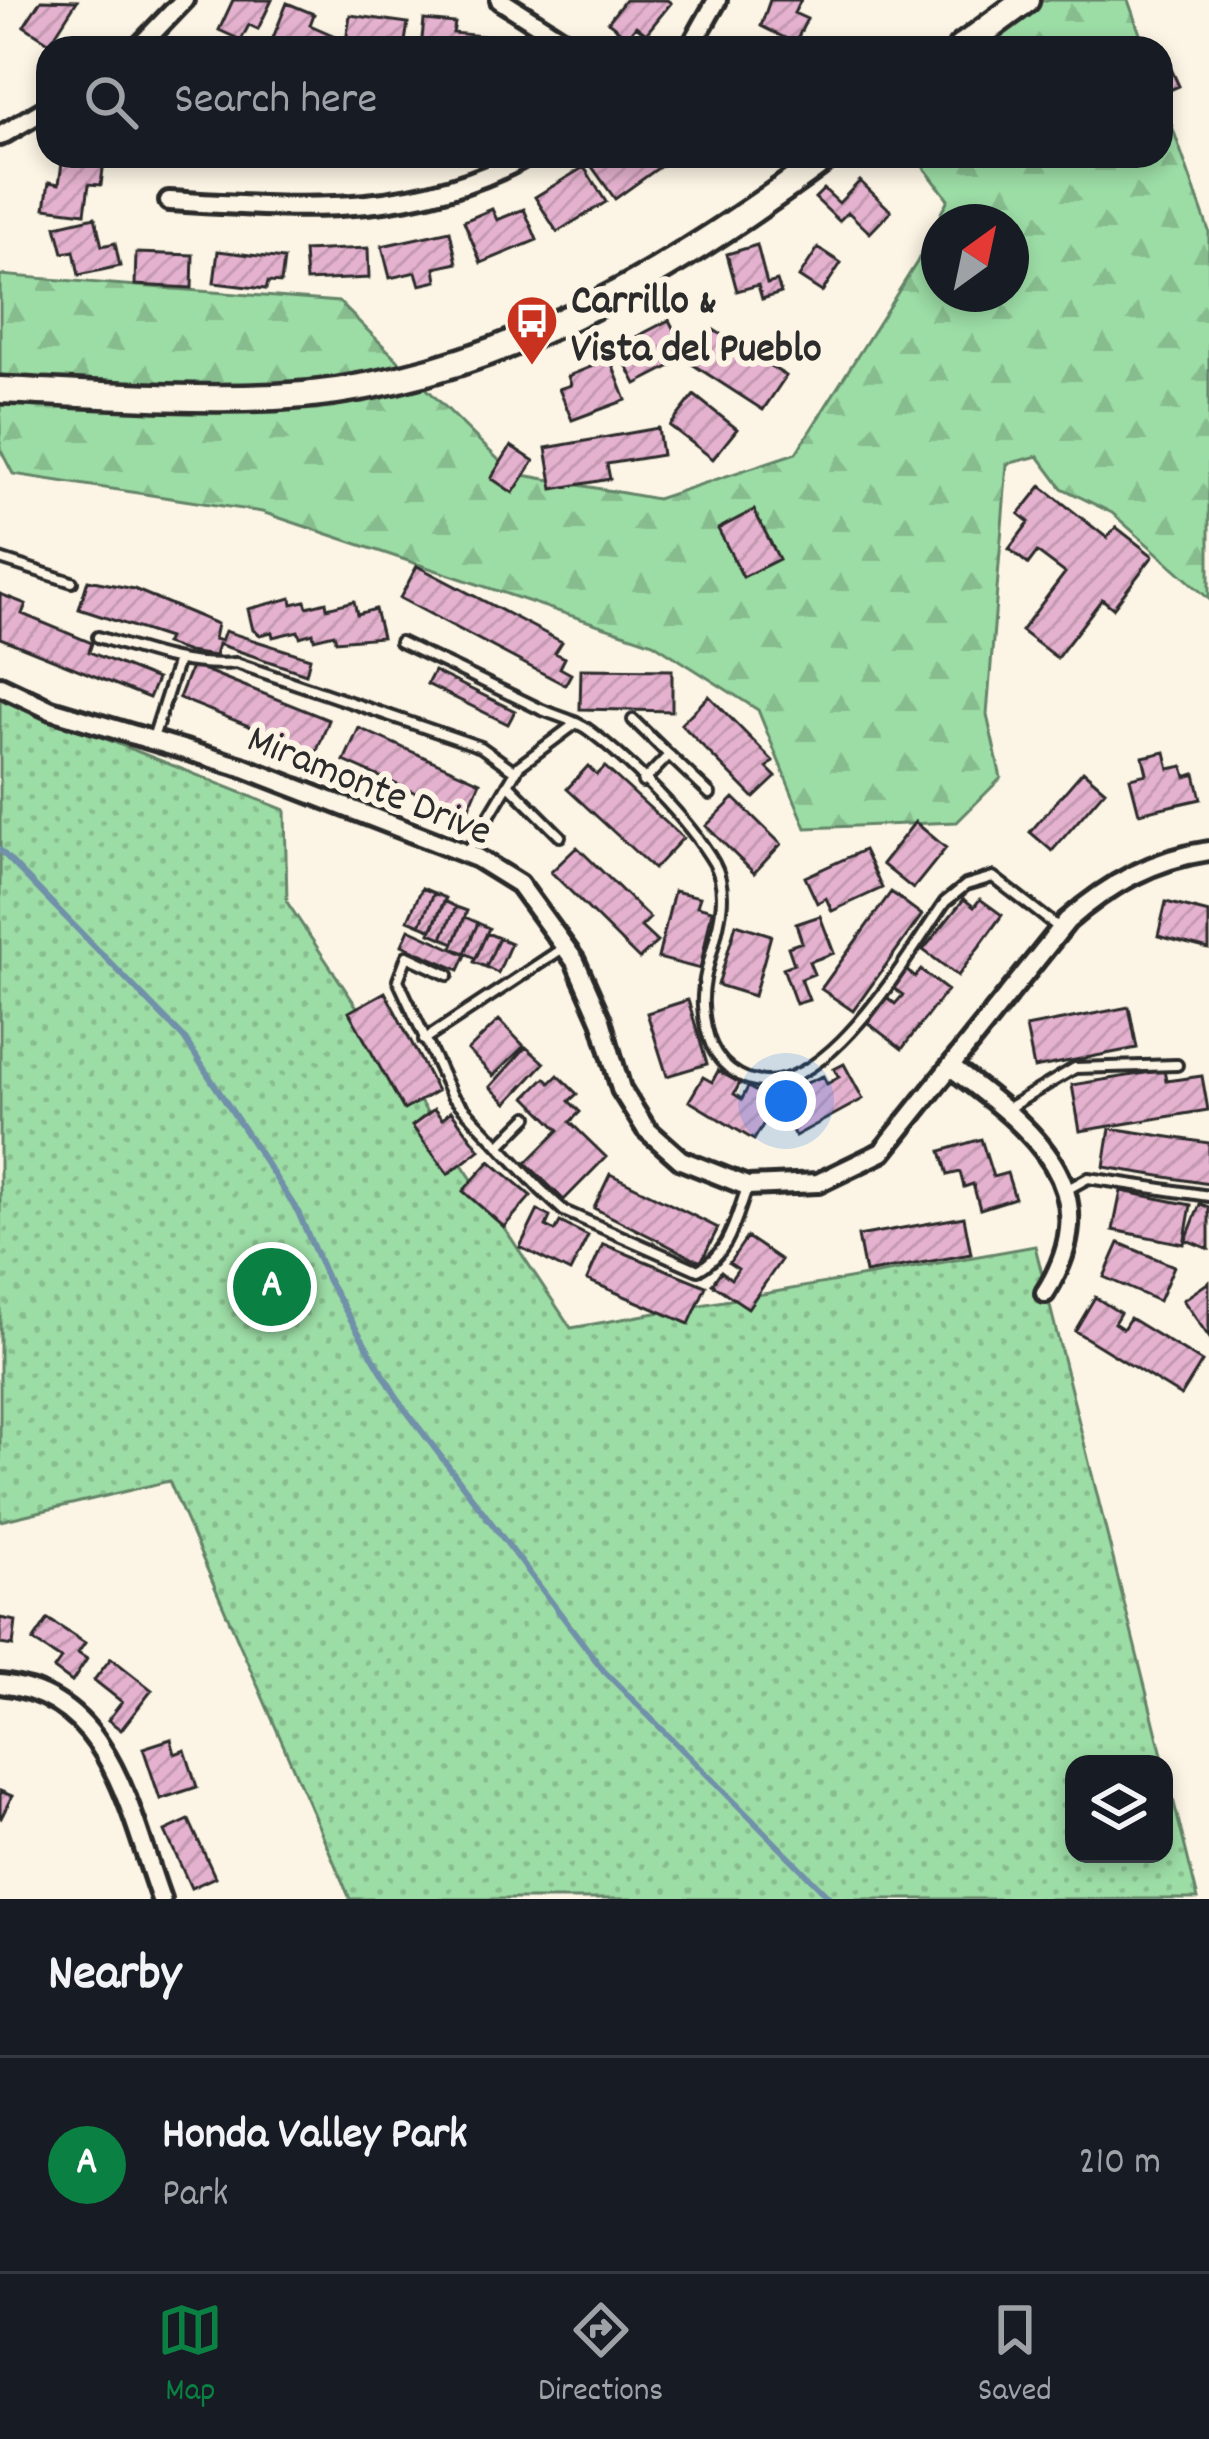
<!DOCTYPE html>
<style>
:root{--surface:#171b24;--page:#242831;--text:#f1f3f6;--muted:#9ea1a6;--line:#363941;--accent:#0b8043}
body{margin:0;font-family:Dekko,sans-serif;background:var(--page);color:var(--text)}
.controls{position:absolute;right:36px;bottom:36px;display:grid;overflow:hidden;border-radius:24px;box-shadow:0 6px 18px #0003}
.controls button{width:108px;height:108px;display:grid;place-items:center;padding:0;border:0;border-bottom:3px solid var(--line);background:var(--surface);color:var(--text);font:60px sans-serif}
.compass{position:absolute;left:921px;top:204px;width:108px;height:108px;border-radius:50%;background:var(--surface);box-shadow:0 6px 18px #0003;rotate:33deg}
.you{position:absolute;left:786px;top:1101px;width:42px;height:42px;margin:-30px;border:9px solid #fff;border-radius:50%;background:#1a73e8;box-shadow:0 0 0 18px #1a73e833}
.badge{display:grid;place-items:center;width:78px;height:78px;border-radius:50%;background:var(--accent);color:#fff;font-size:39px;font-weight:700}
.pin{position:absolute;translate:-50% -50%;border:6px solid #fff;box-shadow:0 3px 12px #0006}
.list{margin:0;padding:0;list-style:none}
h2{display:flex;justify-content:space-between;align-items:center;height:156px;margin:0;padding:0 48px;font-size:51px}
h2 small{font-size:39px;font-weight:400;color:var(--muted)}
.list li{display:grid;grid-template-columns:78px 1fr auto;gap:36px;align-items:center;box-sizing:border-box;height:216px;padding:0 48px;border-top:3px solid var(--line)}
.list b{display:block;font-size:45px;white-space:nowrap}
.list p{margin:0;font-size:39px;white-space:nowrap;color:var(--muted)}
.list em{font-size:39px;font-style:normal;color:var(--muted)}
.icon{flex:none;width:66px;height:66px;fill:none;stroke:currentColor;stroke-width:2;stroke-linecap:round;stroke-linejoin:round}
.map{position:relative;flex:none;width:1209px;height:1899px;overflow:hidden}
.search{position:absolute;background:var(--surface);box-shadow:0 6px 18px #0003;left:36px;right:36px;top:36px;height:132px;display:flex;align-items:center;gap:30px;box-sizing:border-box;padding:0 42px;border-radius:36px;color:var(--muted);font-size:45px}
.sheet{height:372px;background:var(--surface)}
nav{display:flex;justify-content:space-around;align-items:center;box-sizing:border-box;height:168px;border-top:3px solid var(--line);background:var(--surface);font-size:33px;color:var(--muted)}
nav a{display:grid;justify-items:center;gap:6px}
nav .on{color:var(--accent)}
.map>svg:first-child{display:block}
</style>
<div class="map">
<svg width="1209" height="1899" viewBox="0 0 1209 1899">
<defs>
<pattern id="forest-firs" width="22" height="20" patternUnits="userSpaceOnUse" patternTransform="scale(3)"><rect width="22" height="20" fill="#9cdca5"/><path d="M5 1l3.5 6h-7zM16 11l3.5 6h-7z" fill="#87bd8e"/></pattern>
<pattern id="park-dots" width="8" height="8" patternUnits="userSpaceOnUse" patternTransform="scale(3)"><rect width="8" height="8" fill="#9cdca5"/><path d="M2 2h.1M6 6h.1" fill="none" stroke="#87bd8e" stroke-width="1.8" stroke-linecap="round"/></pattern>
<pattern id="building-hatch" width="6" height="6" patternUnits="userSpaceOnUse" patternTransform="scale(3)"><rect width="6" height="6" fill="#e4b1ce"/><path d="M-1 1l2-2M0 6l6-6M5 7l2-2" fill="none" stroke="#c498b1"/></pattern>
</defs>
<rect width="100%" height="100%" fill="#fcf5e5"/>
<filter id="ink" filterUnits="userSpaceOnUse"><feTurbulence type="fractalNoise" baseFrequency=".00833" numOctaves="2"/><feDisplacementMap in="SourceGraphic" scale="24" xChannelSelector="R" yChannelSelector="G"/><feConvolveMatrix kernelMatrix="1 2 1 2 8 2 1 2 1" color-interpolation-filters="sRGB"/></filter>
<g filter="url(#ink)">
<path fill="url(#forest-firs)" stroke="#648468" stroke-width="3" fill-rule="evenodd" d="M 1028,0 L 1128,0 L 1145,48 L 964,48 Z
M 1161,95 L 1209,231 L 1209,599 L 1112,513 L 1062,488 L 1038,456 L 1007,464 L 987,715 L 1001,778 L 957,822 L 806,828 L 758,710 L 653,643 L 262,512 L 13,474 L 0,449 L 0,275 L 339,302 L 512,473 L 657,499 L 796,453 L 917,262 L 948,199 L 915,156 L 1161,156 ZM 939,222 L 1011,222 L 1011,294 L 939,294 Z"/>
<path fill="url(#park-dots)" stroke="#648468" stroke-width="3" fill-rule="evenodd" d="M 0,697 L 285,810 L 287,902 L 571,1328 L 1035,1246 L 1198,1899 L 350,1899 L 169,1481 L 0,1521 ZM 1074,1764 L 1164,1764 L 1164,1854 L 1074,1854 Z"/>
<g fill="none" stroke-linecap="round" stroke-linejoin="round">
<path stroke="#7190a9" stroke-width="6" d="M 0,850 L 184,1038 L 298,1212 L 328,1281 L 401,1404 L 604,1671 L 831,1899"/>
</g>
<path fill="url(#building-hatch)" stroke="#2b2b2b" stroke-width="3" d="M 41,0 L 77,1 L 50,43 L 24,26 Z
M 233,0 L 272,0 L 258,29 L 249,25 L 241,40 L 219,30 Z
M 625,0 L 667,0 L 671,3 L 646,34 L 636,26 L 627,37 L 608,22 Z
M 770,0 L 801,0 L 794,13 L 807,19 L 795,43 L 761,26 Z
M 287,3 L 314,14 L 310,25 L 335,36 L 330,48 L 271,43 Z
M 350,15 L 408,23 L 404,48 L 345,48 Z
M 424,20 L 455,23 L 453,33 L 483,36 L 481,48 L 421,48 Z
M 1161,47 L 1179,86 L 1165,92 L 1169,100 L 1161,103 Z
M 63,156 L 104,161 L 101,185 L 89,184 L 85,213 L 45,208 L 49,182 L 59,184 Z
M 595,156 L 654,156 L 661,166 L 615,199 L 588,161 Z
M 584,167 L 606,202 L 557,232 L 535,197 Z
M 860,181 L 891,211 L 870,233 L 848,212 L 839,221 L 815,198 L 824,189 L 839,203 Z
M 492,209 L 497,220 L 524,209 L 537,240 L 481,263 L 464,221 Z
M 95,217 L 102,246 L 115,243 L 120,266 L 79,275 L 74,251 L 63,253 L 56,226 Z
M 450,231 L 457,263 L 435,268 L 437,281 L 420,285 L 416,272 L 390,278 L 382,246 Z
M 757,245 L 767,284 L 777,281 L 781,293 L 762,299 L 758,285 L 737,291 L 727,254 Z
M 368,248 L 369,278 L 306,281 L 304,251 Z
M 818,248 L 841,263 L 822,292 L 799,277 Z
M 218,251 L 284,259 L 281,283 L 268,282 L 266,289 L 214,283 Z
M 136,253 L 193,255 L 192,288 L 135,285 Z
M 669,320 L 688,357 L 636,384 L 617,347 Z
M 714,330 L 786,376 L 763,410 L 692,364 Z
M 610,359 L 626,400 L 572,420 L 559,389 L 571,385 L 568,376 Z
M 694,395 L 737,429 L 713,459 L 670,426 Z
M 658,428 L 662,455 L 607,464 L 610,479 L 553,489 L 546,448 Z
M 511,446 L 534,461 L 513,493 L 491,478 Z
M 1041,486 L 1107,538 L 1116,527 L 1153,556 L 1113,608 L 1102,599 L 1057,658 L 1021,631 L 1065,573 L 1037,552 L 1028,564 L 1009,549 L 1029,522 L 1019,514 Z
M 754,510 L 779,559 L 743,577 L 718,529 Z
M 417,566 L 562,642 L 555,653 L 565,658 L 560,668 L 571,674 L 565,685 L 400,598 Z
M 88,580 L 134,589 L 217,624 L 214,639 L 221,641 L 225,631 L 310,658 L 306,674 L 218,644 L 215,656 L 188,652 L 165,644 L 168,638 L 79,609 Z
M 0,594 L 26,604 L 22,614 L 92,643 L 89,652 L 157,679 L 149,698 L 0,638 Z
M 291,598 L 292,604 L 305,601 L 307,607 L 326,602 L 327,608 L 354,601 L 357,614 L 375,609 L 382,637 L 336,641 L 334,634 L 314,639 L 313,633 L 300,637 L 298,631 L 273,637 L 272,632 L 260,635 L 253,630 L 248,609 Z
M 192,665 L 329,720 L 316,753 L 179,698 Z
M 581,669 L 672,670 L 672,711 L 580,709 Z
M 434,671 L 515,711 L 508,724 L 427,684 Z
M 709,696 L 773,761 L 767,768 L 776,777 L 754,798 L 681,724 Z
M 359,728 L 480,782 L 466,815 L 344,761 Z
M 1165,752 L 1169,769 L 1183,766 L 1186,777 L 1195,774 L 1201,799 L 1139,813 L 1130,778 L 1147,774 L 1143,757 Z
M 588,766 L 597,775 L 605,767 L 683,838 L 654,869 L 567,789 Z
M 1083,771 L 1105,790 L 1052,851 L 1030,832 Z
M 734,798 L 781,844 L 754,873 L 706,826 Z
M 915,822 L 946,848 L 913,889 L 882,864 Z
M 577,847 L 650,918 L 641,927 L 657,942 L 639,959 L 551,872 Z
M 864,850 L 882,888 L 832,911 L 826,898 L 817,903 L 805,877 Z
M 422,888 L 434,893 L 420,925 L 408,920 Z
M 674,891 L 700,897 L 697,906 L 712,910 L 700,969 L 658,958 Z
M 891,892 L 922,915 L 853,1011 L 821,989 Z
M 434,893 L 446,898 L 432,930 L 420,925 Z
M 964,899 L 974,907 L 980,899 L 1002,915 L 958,976 L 923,950 Z
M 444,901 L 456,907 L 442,938 L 430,933 Z
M 1166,902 L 1209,913 L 1209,949 L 1158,936 Z
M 456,907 L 467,911 L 454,943 L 442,938 Z
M 820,916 L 834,953 L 809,962 L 814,974 L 801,979 L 809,1000 L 796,1004 L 783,968 L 794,964 L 788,947 L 802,942 L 796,924 Z
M 465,917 L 478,923 L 465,953 L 452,948 Z
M 478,923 L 489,928 L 476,958 L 465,953 Z
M 736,924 L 771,935 L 754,996 L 718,985 Z
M 409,929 L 466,955 L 459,970 L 402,945 Z
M 487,933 L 499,938 L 486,967 L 474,962 Z
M 499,938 L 511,943 L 498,973 L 486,967 Z
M 906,970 L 915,977 L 921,970 L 947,990 L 902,1049 L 868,1023 L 887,997 L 895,1004 L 903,995 L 893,988 Z
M 385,992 L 437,1091 L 404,1110 L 349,1012 Z
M 688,1000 L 707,1064 L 667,1076 L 647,1013 Z
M 1129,1007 L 1137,1048 L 1034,1068 L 1026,1027 Z
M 499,1020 L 524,1046 L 493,1076 L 468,1050 Z
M 526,1047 L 544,1063 L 507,1103 L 490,1087 Z
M 844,1064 L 863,1099 L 795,1136 L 773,1097 L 823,1076 L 827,1084 L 839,1077 L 834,1069 Z
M 1164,1070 L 1166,1081 L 1202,1076 L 1208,1110 L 1080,1131 L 1072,1085 Z
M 718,1071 L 740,1083 L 734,1094 L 742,1099 L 748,1087 L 769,1099 L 763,1109 L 770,1113 L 754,1140 L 689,1101 L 703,1077 L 712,1082 Z
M 558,1075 L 577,1094 L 569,1101 L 580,1112 L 570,1122 L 606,1157 L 564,1200 L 526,1163 L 559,1130 L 526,1097 L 545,1078 L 550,1083 Z
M 434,1109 L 442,1119 L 451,1111 L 480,1150 L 448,1174 L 412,1126 Z
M 1110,1128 L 1209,1143 L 1209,1184 L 1104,1167 Z
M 981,1139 L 993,1177 L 1007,1173 L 1015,1198 L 980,1209 L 973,1184 L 964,1187 L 960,1172 L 948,1175 L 941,1151 Z
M 490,1161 L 531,1196 L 504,1227 L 463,1191 Z
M 610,1174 L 718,1228 L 701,1262 L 594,1208 Z
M 1121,1191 L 1191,1205 L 1184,1244 L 1113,1230 Z
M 1200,1204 L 1209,1207 L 1209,1249 L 1186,1240 Z
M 538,1210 L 550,1217 L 546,1226 L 555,1231 L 560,1222 L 588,1236 L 570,1272 L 520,1247 Z
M 964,1217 L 971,1254 L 865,1273 L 858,1236 Z
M 747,1237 L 781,1260 L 748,1308 L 712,1284 L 721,1271 L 731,1279 L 738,1269 L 729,1263 Z
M 1119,1243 L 1174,1266 L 1159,1301 L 1104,1277 Z
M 603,1244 L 706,1286 L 689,1324 L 587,1280 Z
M 1209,1282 L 1209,1337 L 1183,1300 Z
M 1095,1297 L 1120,1313 L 1114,1323 L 1123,1329 L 1130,1318 L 1202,1362 L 1181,1396 L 1075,1331 Z
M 0,1618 L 16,1621 L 13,1646 L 0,1644 Z
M 48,1619 L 85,1643 L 78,1653 L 87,1659 L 72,1682 L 54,1669 L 61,1659 L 33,1641 Z
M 111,1658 L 152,1690 L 121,1730 L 108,1720 L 122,1702 L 94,1680 Z
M 171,1739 L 175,1754 L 185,1750 L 197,1787 L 160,1799 L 143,1748 Z
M 0,1791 L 12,1796 L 1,1818 L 0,1817 Z
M 189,1820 L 215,1877 L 191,1888 L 165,1831 Z"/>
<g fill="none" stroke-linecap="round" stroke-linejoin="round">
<g stroke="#2b2b2b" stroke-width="16">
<path id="lane" d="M 0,559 L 72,582
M 98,637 C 143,651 188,668 236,663 L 481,747 L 516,772
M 400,642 C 447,664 493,686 540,709 C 556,716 576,720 590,731 C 630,761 689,820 714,863 C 738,906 700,961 703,1006 C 705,1034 712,1060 739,1075 C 817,1118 908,954 945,902 L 966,885 L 993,877 L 1059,928
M 633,720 L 669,755
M 153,738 L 178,660
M 643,782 L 669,755 L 710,794
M 508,784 L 560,836
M 467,853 L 519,766 L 575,724
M 448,975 L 407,956 L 398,980 L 452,1096 L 540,1189 L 564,1211 L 698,1270 C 730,1253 735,1220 747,1188
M 424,1040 L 563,948
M 1008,1108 L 1075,1068 L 1177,1065
M 499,1146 L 528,1117
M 1068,1189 L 1088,1178 L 1209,1196"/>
</g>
<g stroke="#2b2b2b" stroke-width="26">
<path id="street" d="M 500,0 L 575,48
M 138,48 L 184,0
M 690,48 L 717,0
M 0,136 L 48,108
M 169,201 C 294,208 414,220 527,156
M 0,686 L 51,710 L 242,767 L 477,858 L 519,884 L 575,961 L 601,1020 L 621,1089 L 646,1129 L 681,1160 L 747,1186 L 818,1183 L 882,1152 L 1067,921 C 1109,884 1154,859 1209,851
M 952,1068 C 1031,1128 1111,1188 1045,1293
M 0,1684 C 111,1695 129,1812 161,1899"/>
</g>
<g stroke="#2b2b2b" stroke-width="33">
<path id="secondary" d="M 961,48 L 1026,0
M 0,390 C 91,394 184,401 275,397 C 483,387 666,277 828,156"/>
</g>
<use href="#lane" stroke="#fcf5e5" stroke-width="8"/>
<use href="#street" stroke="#fcf5e5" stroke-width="16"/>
<use href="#secondary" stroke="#fcf5e5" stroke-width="24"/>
</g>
</g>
<defs>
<g id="bus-pin" transform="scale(2.7)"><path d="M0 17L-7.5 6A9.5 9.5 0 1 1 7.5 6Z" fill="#c8321e" stroke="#fcf5e5"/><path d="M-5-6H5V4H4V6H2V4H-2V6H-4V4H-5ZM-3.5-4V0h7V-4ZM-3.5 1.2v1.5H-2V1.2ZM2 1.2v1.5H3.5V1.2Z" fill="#fff"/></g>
</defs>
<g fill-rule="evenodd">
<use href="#bus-pin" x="532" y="321"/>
</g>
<g text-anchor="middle" stroke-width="12" stroke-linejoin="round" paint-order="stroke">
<g font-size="42" font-weight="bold" fill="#2b2b2b" stroke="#fcf5e5" text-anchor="start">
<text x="571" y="312">Carrillo &amp;<tspan x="571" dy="48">Vista del Pueblo</tspan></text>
</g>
<g font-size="42" fill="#2b2b2b" stroke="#fcf5e5">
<text transform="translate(371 782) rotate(22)" y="15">Miramonte Drive</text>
</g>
</g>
</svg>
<div class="controls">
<button><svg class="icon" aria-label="layers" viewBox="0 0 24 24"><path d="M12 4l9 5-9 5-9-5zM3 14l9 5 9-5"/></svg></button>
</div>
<svg class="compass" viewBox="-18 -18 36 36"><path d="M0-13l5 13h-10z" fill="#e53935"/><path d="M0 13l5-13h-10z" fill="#9ea1a6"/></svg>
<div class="you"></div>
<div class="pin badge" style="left:272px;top:1287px">A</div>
<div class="search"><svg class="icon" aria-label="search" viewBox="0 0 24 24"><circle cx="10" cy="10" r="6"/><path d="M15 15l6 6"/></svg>Search here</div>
</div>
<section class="sheet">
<h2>Nearby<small></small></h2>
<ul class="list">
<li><span class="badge">A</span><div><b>Honda Valley Park</b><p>Park</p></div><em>210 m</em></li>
</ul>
</section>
<nav>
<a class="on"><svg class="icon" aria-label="map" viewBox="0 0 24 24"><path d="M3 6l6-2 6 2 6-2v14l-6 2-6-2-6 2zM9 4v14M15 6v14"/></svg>Map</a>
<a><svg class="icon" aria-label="directions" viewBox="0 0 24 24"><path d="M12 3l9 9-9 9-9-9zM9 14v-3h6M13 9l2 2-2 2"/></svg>Directions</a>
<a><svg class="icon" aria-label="saved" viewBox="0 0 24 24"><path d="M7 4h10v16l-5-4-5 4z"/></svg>Saved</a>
</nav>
